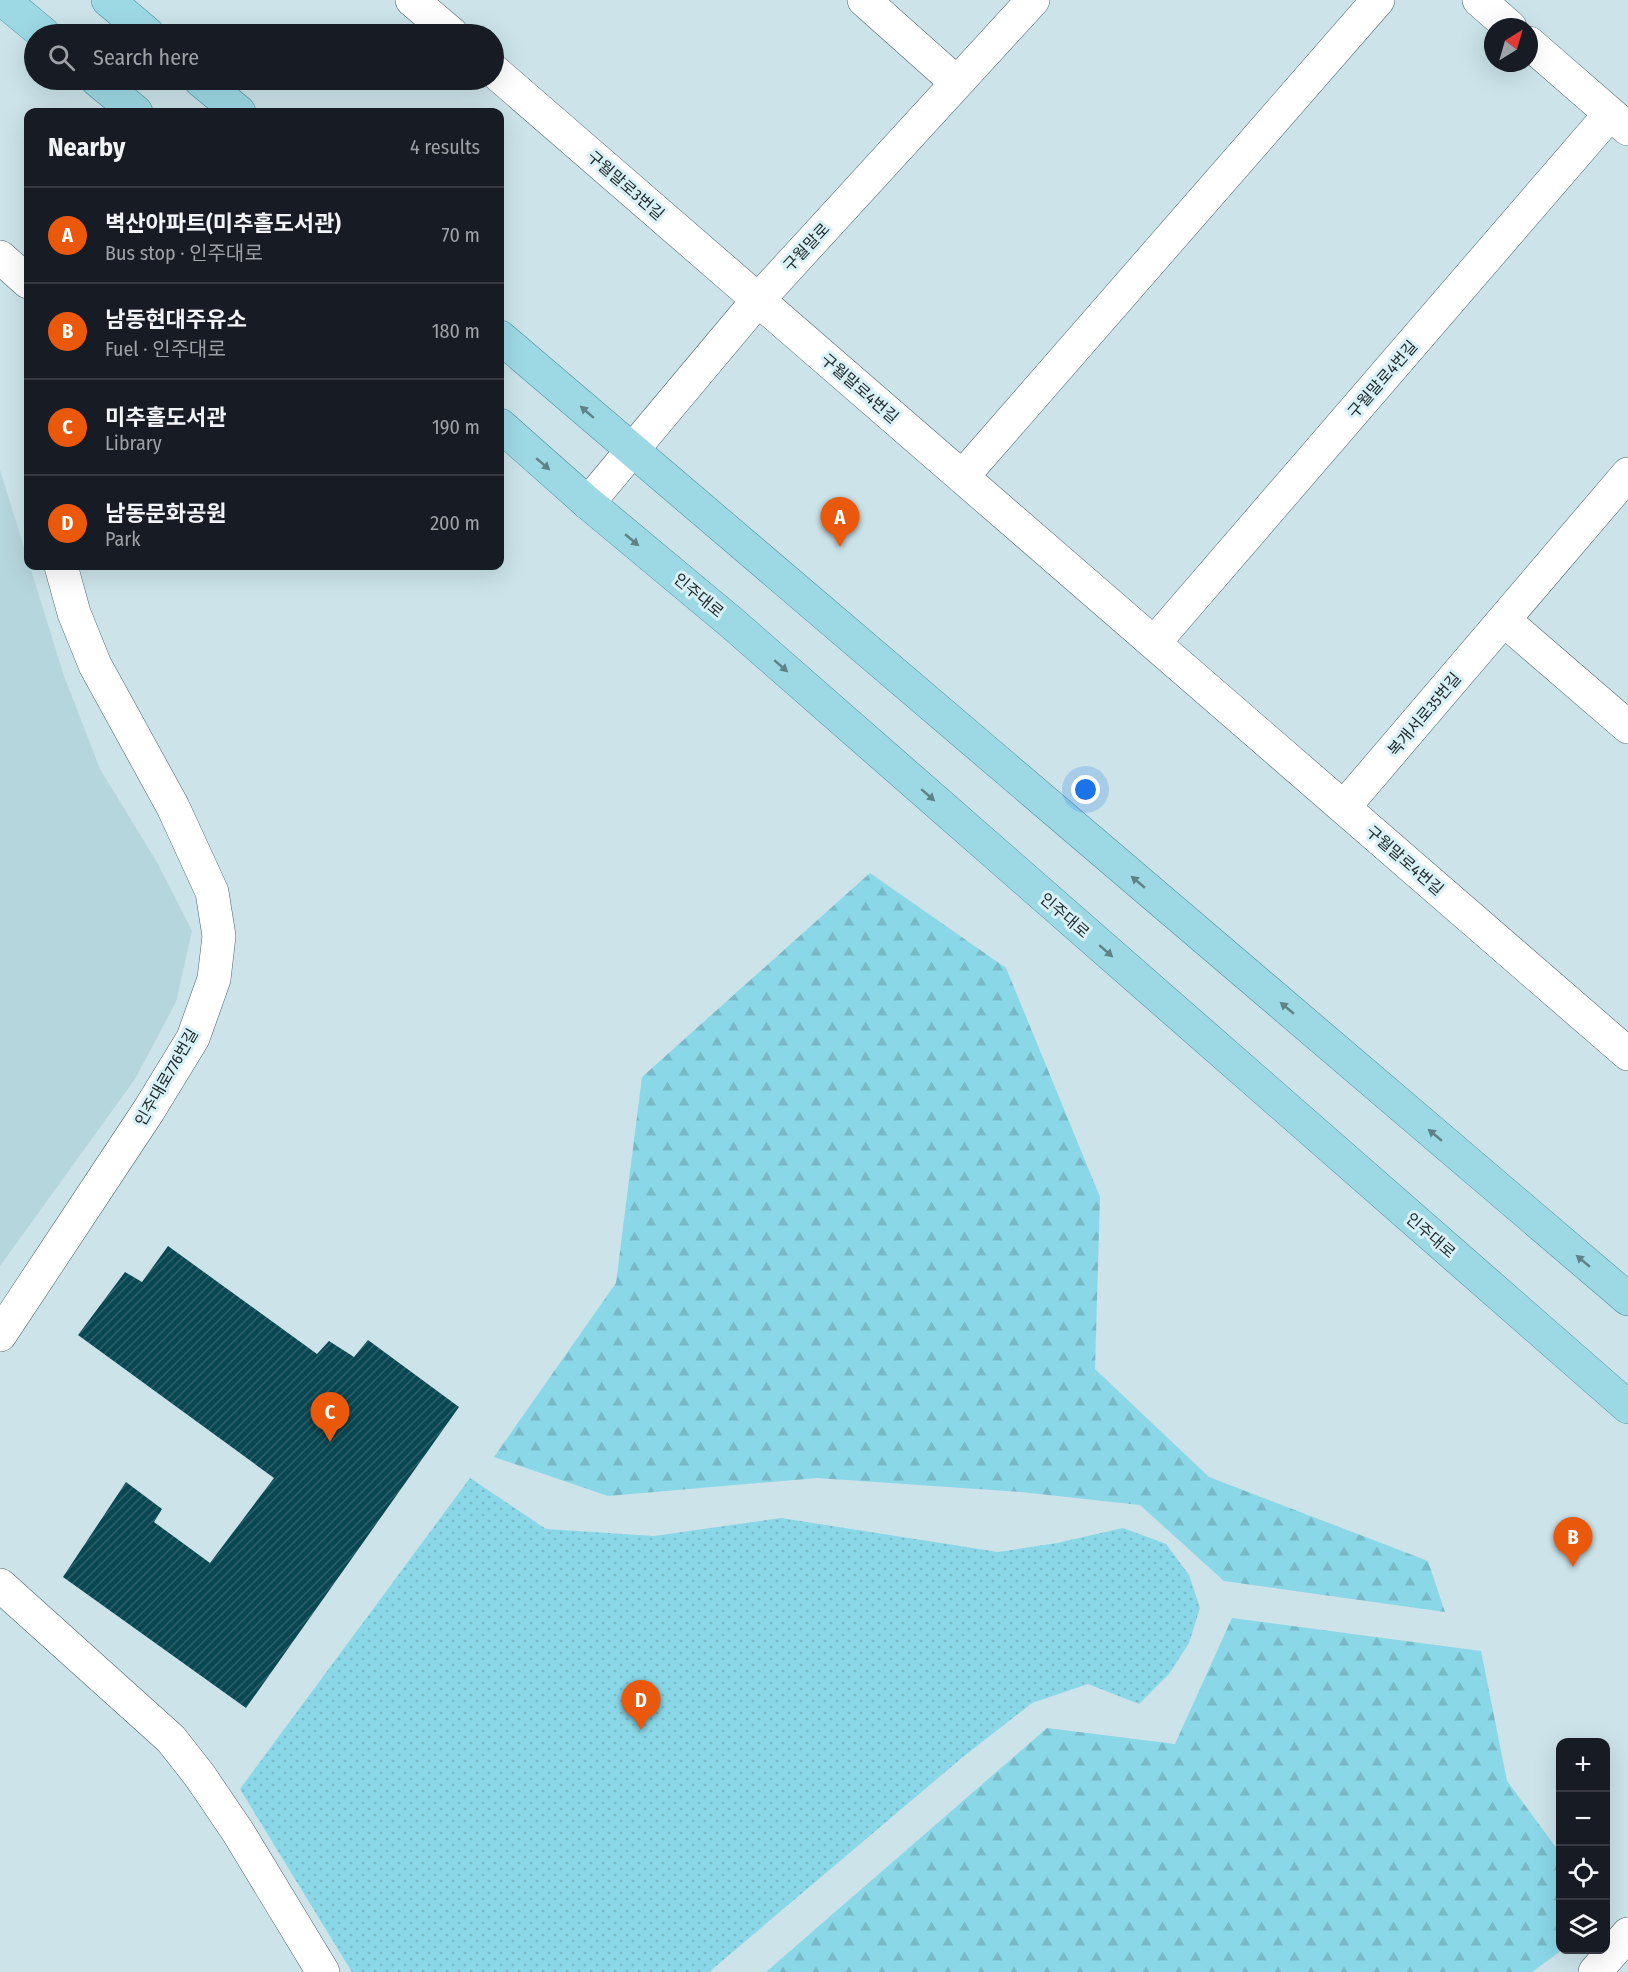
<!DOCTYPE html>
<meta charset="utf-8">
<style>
:root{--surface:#171b24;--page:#242831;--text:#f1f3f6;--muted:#9ea1a6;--line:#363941;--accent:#ea580c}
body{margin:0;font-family:"Fira Sans Condensed","Noto Sans KR",sans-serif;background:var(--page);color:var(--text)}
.controls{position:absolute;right:18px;bottom:18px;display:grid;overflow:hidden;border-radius:12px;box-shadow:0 6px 24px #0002}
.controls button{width:54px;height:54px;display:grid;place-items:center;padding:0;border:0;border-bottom:2px solid var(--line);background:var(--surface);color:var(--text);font:30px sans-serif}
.compass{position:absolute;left:1484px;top:18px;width:54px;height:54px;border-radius:50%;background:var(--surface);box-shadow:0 6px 24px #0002;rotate:37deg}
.you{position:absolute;left:1086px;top:790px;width:21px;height:21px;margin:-15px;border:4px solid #fff;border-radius:50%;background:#1a73e8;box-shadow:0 0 0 9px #1a73e833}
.badge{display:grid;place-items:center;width:39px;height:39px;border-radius:50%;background:var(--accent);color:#fff;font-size:20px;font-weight:700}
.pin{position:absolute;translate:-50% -50px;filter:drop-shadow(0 2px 3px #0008)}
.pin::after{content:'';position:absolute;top:32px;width:21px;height:18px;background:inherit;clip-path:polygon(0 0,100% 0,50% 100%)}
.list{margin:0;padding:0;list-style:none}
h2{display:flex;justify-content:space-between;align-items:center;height:78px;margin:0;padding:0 24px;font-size:26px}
h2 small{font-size:20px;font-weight:400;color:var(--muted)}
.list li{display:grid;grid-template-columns:39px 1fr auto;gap:18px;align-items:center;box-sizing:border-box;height:96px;padding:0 24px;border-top:2px solid var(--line)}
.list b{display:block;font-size:22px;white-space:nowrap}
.list p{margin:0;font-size:20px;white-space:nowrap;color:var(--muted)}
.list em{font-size:20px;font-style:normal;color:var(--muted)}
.icon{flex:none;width:33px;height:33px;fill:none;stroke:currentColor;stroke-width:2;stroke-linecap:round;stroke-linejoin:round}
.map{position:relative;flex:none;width:1628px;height:1972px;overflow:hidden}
.search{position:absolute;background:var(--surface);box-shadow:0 6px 24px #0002;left:24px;top:24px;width:480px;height:66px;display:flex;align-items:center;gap:15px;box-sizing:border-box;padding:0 21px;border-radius:33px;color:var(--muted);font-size:22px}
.panel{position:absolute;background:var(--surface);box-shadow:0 6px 24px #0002;left:24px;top:108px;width:480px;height:462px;border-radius:12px}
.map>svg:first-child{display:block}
</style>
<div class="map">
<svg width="1628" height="1972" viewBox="0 0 1628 1972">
<defs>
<pattern id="forest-firs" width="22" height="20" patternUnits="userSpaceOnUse" patternTransform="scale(1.5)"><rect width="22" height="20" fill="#8ad7e8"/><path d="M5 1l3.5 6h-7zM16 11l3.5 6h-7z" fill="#77b9c7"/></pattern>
<pattern id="park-dots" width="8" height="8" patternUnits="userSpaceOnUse" patternTransform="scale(1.5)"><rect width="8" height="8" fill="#8ad7e8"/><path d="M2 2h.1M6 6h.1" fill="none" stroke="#77b9c7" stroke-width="1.8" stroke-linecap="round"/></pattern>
<pattern id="building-hatch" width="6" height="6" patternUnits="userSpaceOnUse" patternTransform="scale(1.5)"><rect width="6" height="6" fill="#094853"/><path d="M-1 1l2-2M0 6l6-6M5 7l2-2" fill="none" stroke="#2d6069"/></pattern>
</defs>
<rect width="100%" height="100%" fill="#cbe3e9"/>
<path fill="#b6d6de" d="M 0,470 L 64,676 L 100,769 L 158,864 L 192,931 L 176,1002 L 135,1079 L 0,1266 Z"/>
<path fill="url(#forest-firs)" d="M 870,873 L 1006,968 L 1100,1197 L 1095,1369 L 1209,1477 L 1428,1561 L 1445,1612 L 1224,1581 L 1140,1505 L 1021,1492 L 817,1478 L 608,1496 L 494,1457 L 616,1283 L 642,1077 Z
M 1232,1618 L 1481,1651 L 1507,1781 L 1560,1853 L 1560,1950 L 1562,1950 L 1532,1972 L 766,1972 L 1047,1728 L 1175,1744 Z"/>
<path fill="url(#park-dots)" d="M 470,1478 L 546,1529 L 654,1536 L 781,1518 L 998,1552 L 1057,1543 L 1123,1528 L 1166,1544 L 1189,1575 L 1200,1608 L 1189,1643 L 1169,1674 L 1139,1704 L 1088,1684 L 1032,1703 L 964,1756 L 709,1972 L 352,1972 L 240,1789 Z"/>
<path fill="url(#building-hatch)" d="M 168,1246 L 317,1354 L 329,1341 L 354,1357 L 368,1340 L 459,1407 L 246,1708 L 63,1577 L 126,1482 L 162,1509 L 154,1522 L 210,1563 L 274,1478 L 78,1335 L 125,1272 L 142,1282 Z"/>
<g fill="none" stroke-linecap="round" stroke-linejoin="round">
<g stroke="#4e6368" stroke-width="34">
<path id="minor" d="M 412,0 L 452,34
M 864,0 L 957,83
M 1479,0 L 1510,27
M 1529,43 L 1628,129
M 494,71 L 1628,1054
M 0,257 L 28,282
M 962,477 L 1378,0
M 588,503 L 758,300 L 1033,0
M 1504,620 L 1628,727
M 1154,643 L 1610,114
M 1344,807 L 1628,474
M 0,1335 L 149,1110 L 193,1038 L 214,979 L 219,936 L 212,892 L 173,807 L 95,665 L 74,613 L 61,566
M 0,1585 L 171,1739 L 200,1776 L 238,1832 L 323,1972
M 1595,1972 L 1628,1934"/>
</g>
<g stroke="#478c99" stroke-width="34">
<path id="major" d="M 3,0 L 44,34
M 108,0 L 148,34
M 97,80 L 136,112
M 200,80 L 239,112
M 500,337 L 1628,1299
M 500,425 L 588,503 L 732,623 L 1628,1407"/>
</g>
<use href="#minor" stroke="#fff" stroke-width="33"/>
<use href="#major" stroke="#9dd9e5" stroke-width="33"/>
</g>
<defs><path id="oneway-solid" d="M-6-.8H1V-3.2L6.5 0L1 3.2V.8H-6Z" transform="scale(1.5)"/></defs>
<g fill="#5f8288">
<use href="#oneway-solid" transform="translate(587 412) rotate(-139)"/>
<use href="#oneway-solid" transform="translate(543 464) rotate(41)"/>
<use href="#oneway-solid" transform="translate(632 540) rotate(40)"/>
<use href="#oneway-solid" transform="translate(781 666) rotate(41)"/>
<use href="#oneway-solid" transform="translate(928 795) rotate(41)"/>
<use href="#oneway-solid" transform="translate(1138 882) rotate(-140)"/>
<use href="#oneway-solid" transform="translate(1106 951) rotate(41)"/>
<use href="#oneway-solid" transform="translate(1287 1008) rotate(-140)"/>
<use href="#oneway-solid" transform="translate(1435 1135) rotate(-140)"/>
<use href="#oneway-solid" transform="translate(1583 1261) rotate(-140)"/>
</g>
<g text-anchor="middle" stroke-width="6" stroke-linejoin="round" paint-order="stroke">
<g font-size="16" fill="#212a2c" stroke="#d8f1f6">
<text transform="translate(626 185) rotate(41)" y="6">구월말로3번길</text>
<text transform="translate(806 247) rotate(-47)" y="6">구월말로</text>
<text transform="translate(1382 379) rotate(-49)" y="6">구월말로4번길</text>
<text transform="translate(860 388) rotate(41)" y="6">구월말로4번길</text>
<text transform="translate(699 595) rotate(40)" y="6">인주대로</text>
<text transform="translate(1424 714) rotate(-50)" y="6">복개서로35번길</text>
<text transform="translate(1405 860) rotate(41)" y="6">구월말로4번길</text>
<text transform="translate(1065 915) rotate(41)" y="6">인주대로</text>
<text transform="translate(166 1077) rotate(-60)" y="6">인주대로776번길</text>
<text transform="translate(1431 1235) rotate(41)" y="6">인주대로</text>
</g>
</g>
</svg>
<div class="controls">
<button>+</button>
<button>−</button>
<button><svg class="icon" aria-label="locate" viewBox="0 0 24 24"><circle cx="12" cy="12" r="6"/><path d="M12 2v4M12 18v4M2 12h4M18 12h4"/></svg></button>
<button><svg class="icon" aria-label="layers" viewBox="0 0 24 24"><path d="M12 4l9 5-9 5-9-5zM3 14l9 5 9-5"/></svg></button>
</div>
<svg class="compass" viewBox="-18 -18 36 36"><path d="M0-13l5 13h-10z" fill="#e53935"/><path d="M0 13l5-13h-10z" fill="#9ea1a6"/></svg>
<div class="you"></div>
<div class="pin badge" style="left:840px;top:547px">A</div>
<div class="pin badge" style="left:1573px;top:1567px">B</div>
<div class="pin badge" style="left:330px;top:1442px">C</div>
<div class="pin badge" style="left:641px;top:1730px">D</div>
<div class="search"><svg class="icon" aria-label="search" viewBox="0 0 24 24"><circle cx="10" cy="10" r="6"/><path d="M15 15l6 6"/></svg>Search here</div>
<section class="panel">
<h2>Nearby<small>4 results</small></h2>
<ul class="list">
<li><span class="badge">A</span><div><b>벽산아파트(미추홀도서관)</b><p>Bus stop · 인주대로</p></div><em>70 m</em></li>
<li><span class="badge">B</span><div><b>남동현대주유소</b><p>Fuel · 인주대로</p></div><em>180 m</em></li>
<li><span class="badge">C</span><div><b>미추홀도서관</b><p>Library</p></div><em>190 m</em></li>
<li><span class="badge">D</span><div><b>남동문화공원</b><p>Park</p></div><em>200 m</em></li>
</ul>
</section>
</div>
